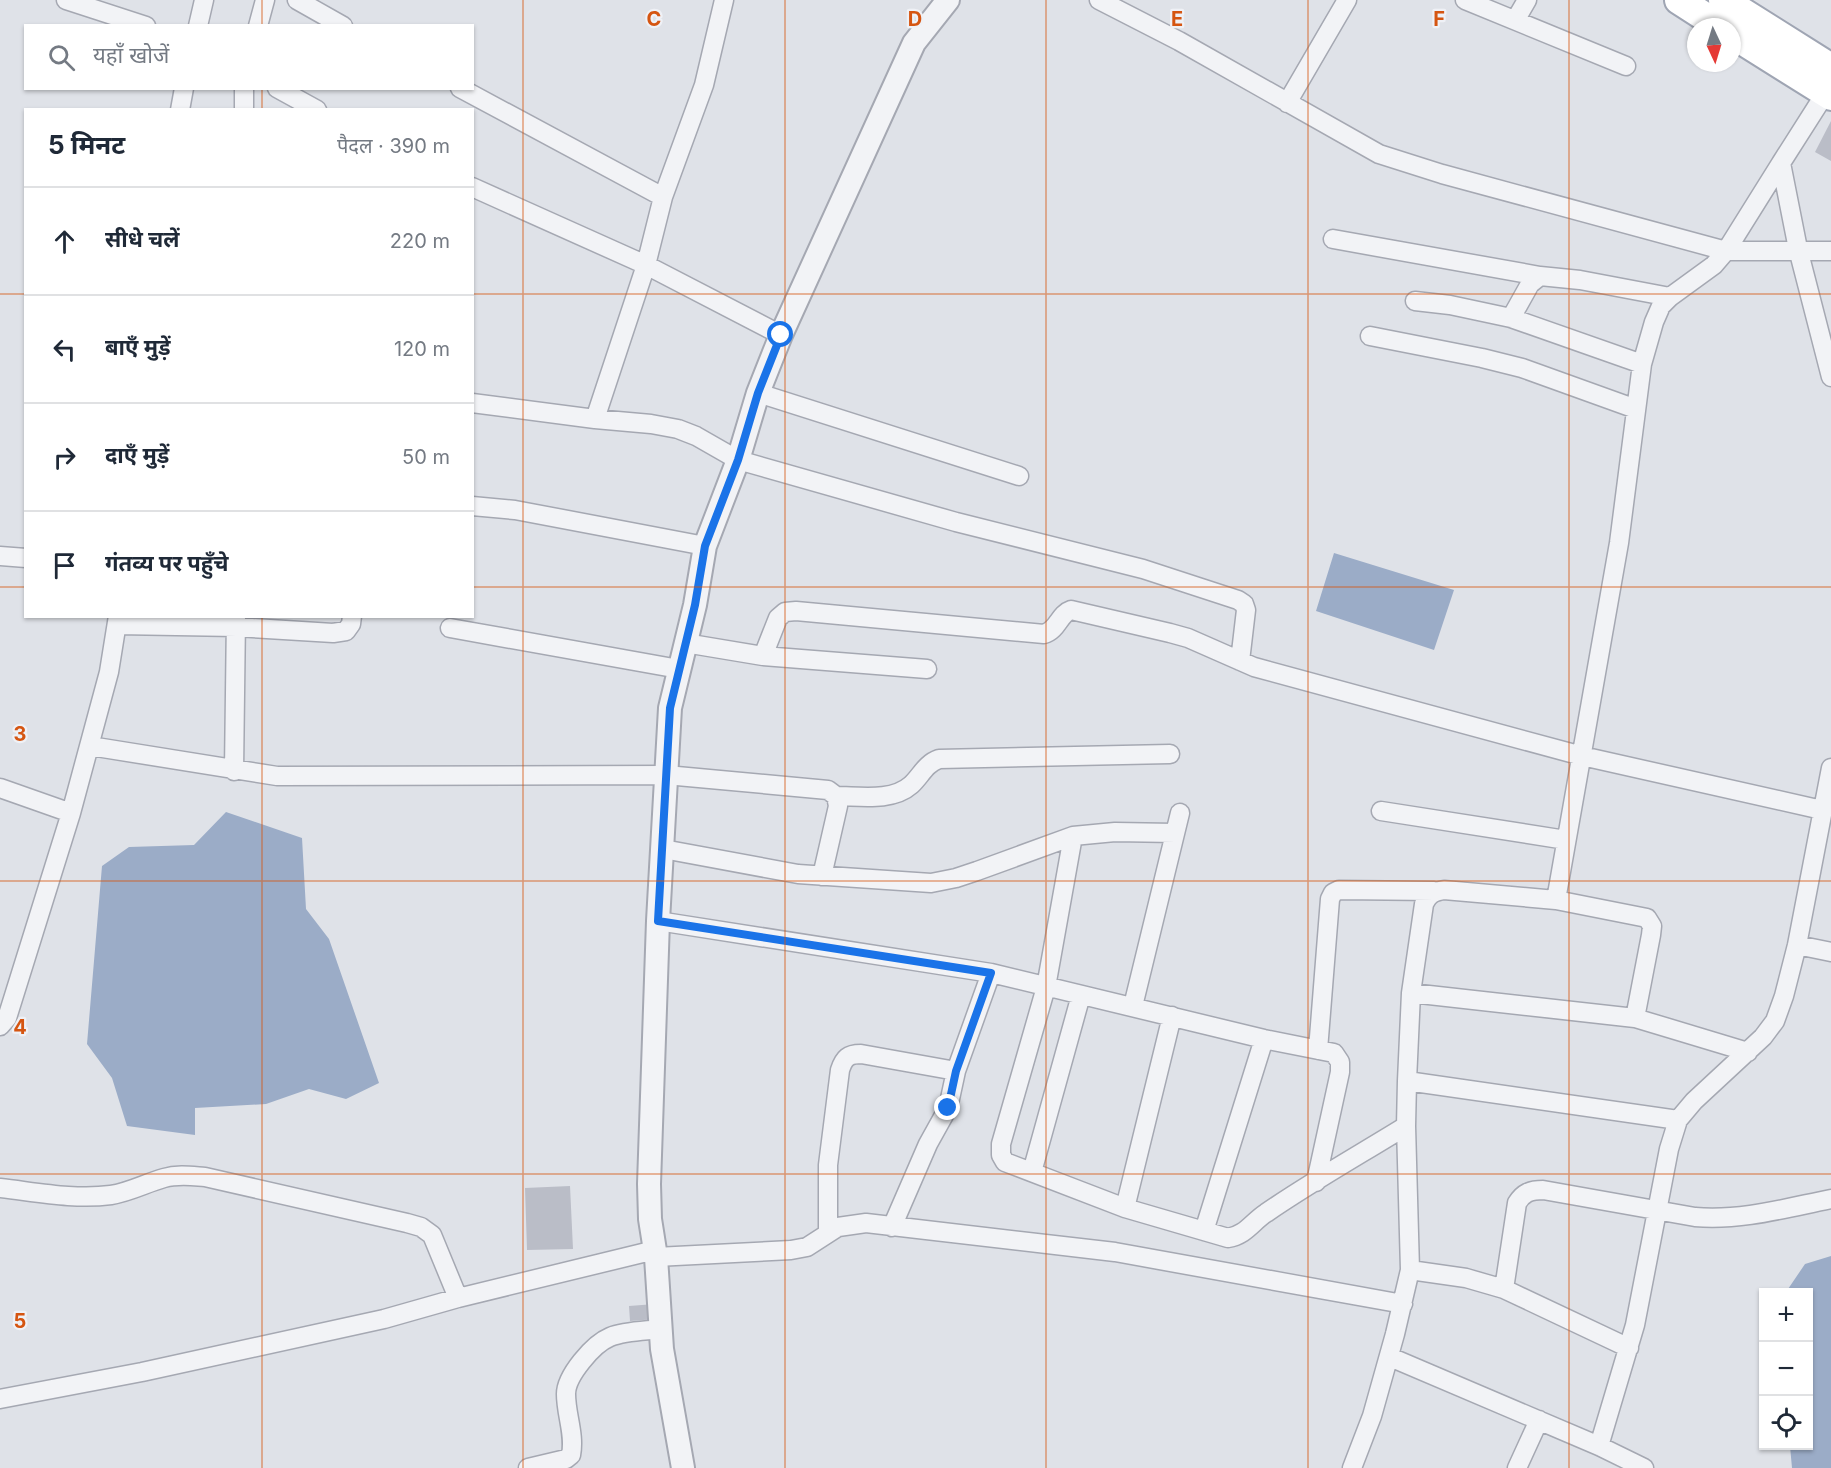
<!DOCTYPE html>
<html lang="hi">
<meta charset="utf-8">
<style>
:root{--surface:#fff;--page:#f2f2f3;--text:#1f2937;--muted:#747a83;--line:#e0e1e3}
body{margin:0;font-family:Inter,"Noto Sans Devanagari",sans-serif;background:var(--page);color:var(--text)}
.controls{position:absolute;right:18px;bottom:18px;display:grid;overflow:hidden;border-radius:0px;box-shadow:0 2px 4px #0004}
.controls button{width:54px;height:54px;display:grid;place-items:center;padding:0;border:0;border-bottom:2px solid var(--line);background:var(--surface);color:var(--text);font:30px sans-serif}
.compass{position:absolute;left:1687px;top:18px;width:54px;height:54px;border-radius:50%;background:var(--surface);box-shadow:0 2px 4px #0004;rotate:176deg}
.stop{position:absolute;width:18px;height:18px;margin:-14px;border:4px solid #1a73e8;border-radius:50%;background:#fff}
.stop.end{background:#1a73e8;border-color:#fff;box-shadow:0 2px 6px #0008}
.list{margin:0;padding:0;list-style:none}
h2{display:flex;justify-content:space-between;align-items:center;height:78px;margin:0;padding:0 24px;font-size:26px}
h2 small{font-size:20px;font-weight:400;color:var(--muted)}
.list li{display:grid;grid-template-columns:39px 1fr auto;gap:18px;align-items:center;box-sizing:border-box;height:108px;padding:0 24px;border-top:2px solid var(--line)}
.list b{display:block;font-size:22px;white-space:nowrap}
.list em{font-size:20px;font-style:normal;color:var(--muted)}
.icon{flex:none;width:33px;height:33px;fill:none;stroke:currentColor;stroke-width:2;stroke-linecap:round;stroke-linejoin:round}
.map{position:relative;flex:none;width:1831px;height:1468px;overflow:hidden}
.search{position:absolute;background:var(--surface);box-shadow:0 2px 4px #0004;left:24px;top:24px;width:450px;height:66px;display:flex;align-items:center;gap:15px;box-sizing:border-box;padding:0 21px;border-radius:0px;color:var(--muted);font-size:22px}
.panel{position:absolute;background:var(--surface);box-shadow:0 2px 4px #0004;left:24px;top:108px;width:450px;height:510px;border-radius:0px}
.map>svg:first-child{display:block}
</style>
<div class="map">
<svg width="1831" height="1468" viewBox="0 0 1831 1468">
<rect width="100%" height="100%" fill="#dfe2e8"/>
<path fill="#9bacc7" d="M 1334,553 L 1454,590 L 1434,650 L 1316,611 Z
M 226,812 L 302,838 L 306,909 L 329,939 L 379,1083 L 346,1099 L 309,1089 L 266,1104 L 195,1108 L 195,1135 L 127,1126 L 112,1078 L 87,1044 L 102,866 L 129,847 L 194,845 Z
M 1831,1256 L 1831,1468 L 1792,1468 L 1790,1446 L 1808,1446 L 1808,1292 L 1786,1292 L 1805,1264 Z"/>
<path fill="#babdc7" d="M 1831,121 L 1831,161 L 1815,152 Z
M 570,1186 L 573,1249 L 527,1250 L 525,1188 Z
M 655,1304 L 656,1319 L 630,1321 L 629,1306 Z"/>
<g fill="none" stroke-linecap="round" stroke-linejoin="round">
<g stroke="#a5a8b2" stroke-width="21">
<path id="minor" d="M 66,0 L 146,26
M 297,0 L 343,26
M 1099,0 L 1179,41 L 1379,154 L 1442,174 L 1726,251 L 1831,251
M 1465,0 L 1626,66
M 1516,19 L 1527,0
M 198,26 L 204,0
M 258,26 L 265,0
M 1830,86 L 1781,163 L 1798,249 L 1831,377
M 277,88 L 317,110
M 460,88 L 663,197
M 1287,103 L 1347,0
M 180,110 L 184,88
M 244,110 L 244,88
M 472,187 L 646,265 L 781,335
M 1333,239 L 1540,276
M 1415,301 L 1450,305 L 1511,318 L 1642,364
M 1511,318 L 1530,284 L 1540,276 L 1580,280 L 1670,297
M 1370,336 L 1482,358 L 1522,368 L 1636,409
M 758,393 L 1019,476
M 472,403 L 595,419 L 651,424 L 678,429 L 696,436 L 738,460 L 956,522 L 1143,569 L 1238,600 L 1244,604 L 1246,610 L 1240,661
M 595,419 L 646,265 L 663,197 L 704,85 L 724,0
M 472,506 L 515,510 L 705,546
M 0,556 L 26,558
M 117,625 L 236,627 L 333,633 L 346,631 L 351,624 L 352,616
M 450,628 L 679,669
M 685,643 L 763,656 L 778,618 L 785,612 L 796,611 L 1044,634 C 1058,630 1059,614 1071,610 L 1170,633 L 1188,638 L 1254,667 L 1582,756 L 1822,810
M 763,656 L 927,669
M 90,746 L 277,776 L 666,775 L 828,790 L 836,796 L 838,806 L 822,876
M 234,771 L 236,616
M 0,788 L 71,813 L 7,1018 L 0,1026
M 836,796 C 859,796 892,802 911,785 C 921,776 925,764 939,759 L 1170,754
M 1381,811 L 1566,840
M 71,813 L 109,672 L 118,616
M 1073,836 L 1046,987 L 1001,1144 L 1001,1155 L 1005,1162 L 1125,1208 L 1228,1238 C 1246,1235 1252,1222 1266,1213 C 1311,1182 1359,1155 1406,1126
M 663,849 L 798,874 L 931,883 L 956,878 L 977,871 L 1073,836 L 1115,832 L 1175,833
M 1556,900 L 1619,543 L 1642,364 L 1654,322 L 1661,306 L 1670,297 L 1714,265 L 1726,251 L 1781,163
M 658,921 L 991,973
M 1797,945 L 1831,952
M 1411,993 L 1635,1018 L 1748,1052
M 1133,1006 L 1180,813
M 1318,1050 L 1330,899 L 1333,893 L 1339,890 L 1434,891
M 1407,1081 L 1678,1120
M 1032,1172 L 1081,995
M 0,1188 C 36,1192 75,1200 111,1195 C 130,1192 146,1183 164,1178 C 178,1174 191,1176 205,1177 L 407,1223 L 421,1227 L 432,1235 L 458,1298
M 1125,1208 L 1172,1016
M 892,1227 L 928,1144 L 948,1108 L 956,1071 L 991,973 L 1264,1039 L 1334,1053 L 1340,1062 L 1340,1072 L 1316,1182
M 1204,1231 L 1264,1039
M 828,1233 L 828,1165 L 840,1070 C 844,1058 848,1054 861,1054 L 956,1071
M 656,1257 L 791,1250 L 807,1247 L 838,1227 L 866,1223 L 1115,1252 L 1403,1304
M 1410,1270 L 1466,1278 L 1504,1289 L 1629,1348
M 1504,1289 L 1517,1203 C 1523,1193 1530,1190 1543,1190 L 1695,1217 C 1741,1221 1786,1208 1831,1199
M 1390,1357 L 1599,1446 L 1644,1468
M 0,1399 L 142,1372 L 384,1319 L 458,1298 L 655,1250
M 1599,1446 L 1635,1325 L 1669,1149 L 1678,1120 L 1694,1101 L 1763,1037 L 1775,1021 L 1784,996 L 1797,945 L 1831,768
M 528,1468 L 566,1459 L 571,1455 C 575,1434 566,1415 566,1394 C 566,1376 593,1344 610,1337 C 625,1331 645,1331 661,1329
M 1352,1468 L 1372,1416 L 1395,1334 L 1410,1270 L 1406,1126 L 1407,1081 L 1411,993 L 1424,904 C 1429,894 1433,892 1444,890 L 1556,900 L 1647,918 L 1652,926 L 1651,935 L 1635,1018
M 1517,1468 L 1539,1420"/>
</g>
<g stroke="#a5a8b2" stroke-width="26">
<path id="tertiary" d="M 683,1468 L 662,1349 L 656,1257 L 650,1219 L 649,1184 L 658,921 L 670,708 L 695,605 L 705,546 L 738,460 L 758,393 L 781,335 L 914,43 L 948,0"/>
</g>
<g stroke="#9fa5b3" stroke-width="32">
<path id="primary" d="M 1679,0 L 1721,27
M 1723,0 L 1831,68
M 1732,34 L 1831,96"/>
</g>
<use href="#minor" stroke="#f2f3f6" stroke-width="18"/>
<use href="#tertiary" stroke="#f2f3f6" stroke-width="22"/>
<use href="#primary" stroke="#fff" stroke-width="28"/>
</g>
<g fill="none" stroke-linecap="round" stroke-linejoin="round">
<path stroke="#1a73e8" stroke-width="8" d="M 781,335 L 758,393 L 738,460 L 705,546 L 695,605 L 670,708 L 658,921 L 991,973 L 956,1071 L 948,1108"/>
</g>
<path fill="none" stroke="#d55511" stroke-width="1.5" stroke-opacity="0.55" d="M 262,0 L 262,26M 523,0 L 523,1468M 785,0 L 785,1468M 1046,0 L 1046,1468M 1308,0 L 1308,1468M 1569,0 L 1569,1468M 262,88 L 262,110M 0,294 L 26,294M 472,294 L 1831,294M 0,587 L 26,587M 472,587 L 1831,587M 262,616 L 262,1468M 0,881 L 1831,881M 0,1174 L 1831,1174"/>
<g font-size="20" text-anchor="middle" font-weight="bold" fill="#d55511" stroke="#eff1f6" stroke-width="4.5" stroke-linejoin="round" paint-order="stroke">
<text x="654" y="26">C</text>
<text x="915" y="26">D</text>
<text x="1177" y="26">E</text>
<text x="1439" y="26">F</text>
<text x="20" y="741">3</text>
<text x="20" y="1034">4</text>
<text x="20" y="1328">5</text>
</g>
</svg>
<div class="controls">
<button>+</button>
<button>−</button>
<button><svg class="icon" aria-label="locate" viewBox="0 0 24 24"><circle cx="12" cy="12" r="6"/><path d="M12 2v4M12 18v4M2 12h4M18 12h4"/></svg></button>
</div>
<svg class="compass" viewBox="-18 -18 36 36"><path d="M0-13l5 13h-10z" fill="#e53935"/><path d="M0 13l5-13h-10z" fill="#747a83"/></svg>
<div class="stop" style="left:781px;top:335px"></div>
<div class="stop end" style="left:948px;top:1108px"></div>
<div class="search"><svg class="icon" aria-label="search" viewBox="0 0 24 24"><circle cx="10" cy="10" r="6"/><path d="M15 15l6 6"/></svg>यहाँ खोजें</div>
<section class="panel">
<h2>5 मिनट<small>पैदल · 390 m</small></h2>
<ul class="list">
<li><svg class="icon" aria-label="ahead" viewBox="0 0 24 24"><path d="M12 20V5M6 11l6-6 6 6"/></svg><div><b>सीधे चलें</b></div><em>220 m</em></li>
<li><svg class="icon" aria-label="left" viewBox="0 0 24 24"><path d="M17 20v-9H6M10 6l-5 5 5 5"/></svg><div><b>बाएँ मुड़ें</b></div><em>120 m</em></li>
<li><svg class="icon" aria-label="right" viewBox="0 0 24 24"><path d="M7 20v-9h11M14 6l5 5-5 5"/></svg><div><b>दाएँ मुड़ें</b></div><em>50 m</em></li>
<li><svg class="icon" aria-label="arrive" viewBox="0 0 24 24"><path d="M6 21V4h12l-3 4 3 4H6"/></svg><div><b>गंतव्य पर पहुँचे</b></div></li>
</ul>
</section>
</div>
